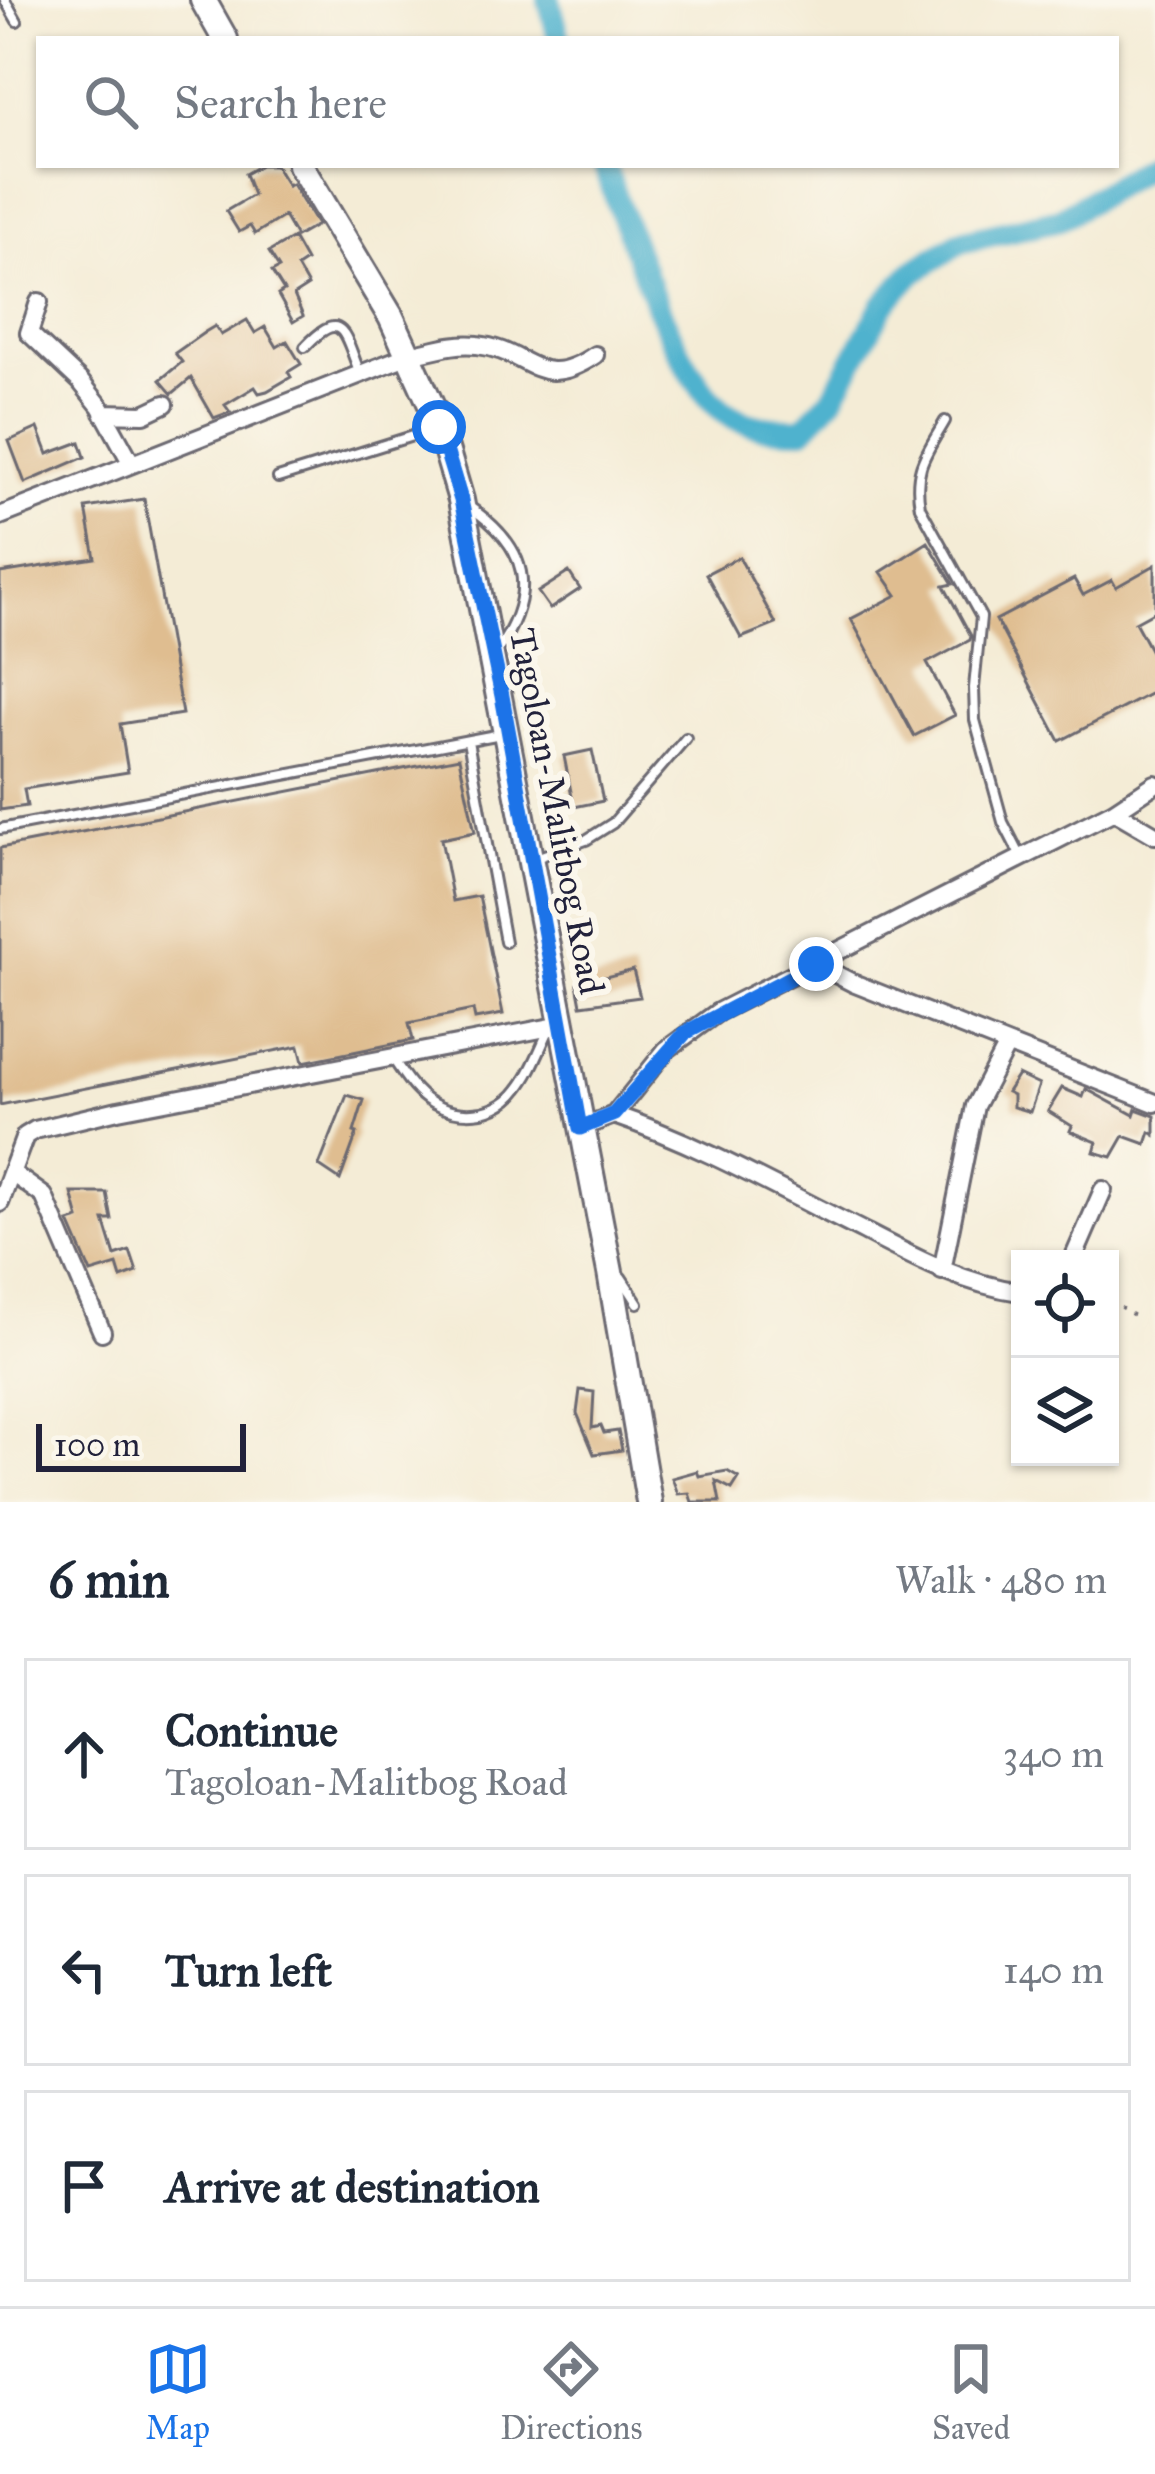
<!DOCTYPE html>
<meta charset="utf-8">
<style>
:root{--surface:#fff;--page:#f2f2f3;--text:#1f2937;--muted:#747a83;--line:#e0e1e3;--accent:#1a73e8}
body{margin:0;font-family:"IM FELL Great Primer",serif;background:var(--page);color:var(--text)}
.controls{position:absolute;right:36px;bottom:36px;display:grid;overflow:hidden;border-radius:0px;box-shadow:0 3px 9px #0004}
.controls button{width:108px;height:108px;display:grid;place-items:center;padding:0;border:0;border-bottom:3px solid var(--line);background:var(--surface);color:var(--text);font:60px sans-serif}
.scale{position:absolute;left:36px;bottom:30px;width:210px;box-sizing:border-box;padding-left:12px;border:6px solid #22223b;border-top:0;font-size:33px;line-height:42px;white-space:nowrap;color:#22223b;-webkit-text-stroke:9px #fbf7ec;paint-order:stroke}
.stop{position:absolute;width:36px;height:36px;margin:-27px;border:9px solid #1a73e8;border-radius:50%;background:#fff}
.stop.end{background:#1a73e8;border-color:#fff;box-shadow:0 3px 12px #0008}
.list{margin:0;padding:0;list-style:none}
h2{display:flex;justify-content:space-between;align-items:center;height:156px;margin:0;padding:0 48px;font-size:51px}
h2 small{font-size:39px;font-weight:400;color:var(--muted)}
.list li{display:grid;grid-template-columns:78px 1fr auto;gap:36px;align-items:center;box-sizing:border-box;height:192px;margin:0 24px 24px;padding:0 24px;border:3px solid var(--line);border-radius:0px}
.list b{display:block;font-size:45px;white-space:nowrap}
.list p{margin:0;font-size:39px;white-space:nowrap;color:var(--muted)}
.list em{font-size:39px;font-style:normal;color:var(--muted)}
.icon{flex:none;width:66px;height:66px;fill:none;stroke:currentColor;stroke-width:2;stroke-linecap:round;stroke-linejoin:round}
.map{position:relative;flex:none;width:1155px;height:1502px;overflow:hidden}
.search{position:absolute;background:var(--surface);box-shadow:0 3px 9px #0004;left:36px;right:36px;top:36px;height:132px;display:flex;align-items:center;gap:30px;box-sizing:border-box;padding:0 42px;border-radius:0px;color:var(--muted);font-size:45px}
.sheet{height:804px;background:var(--surface)}
nav{display:flex;justify-content:space-around;align-items:center;box-sizing:border-box;height:168px;border-top:3px solid var(--line);background:var(--surface);font-size:33px;color:var(--muted)}
nav a{display:grid;justify-items:center;gap:6px}
nav .on{color:var(--accent)}
.map>svg:first-child{display:block}
</style>
<div class="map">
<svg width="1155" height="1502" viewBox="0 0 1155 1502">
<rect width="100%" height="100%" fill="#fbf7ec"/>
<filter id="ink" filterUnits="userSpaceOnUse"><feTurbulence type="fractalNoise" baseFrequency=".00833" numOctaves="2"/><feDisplacementMap in="SourceGraphic" scale="24" xChannelSelector="R" yChannelSelector="G"/><feConvolveMatrix kernelMatrix="1 2 1 2 8 2 1 2 1" color-interpolation-filters="sRGB"/></filter>
<filter id="wash" filterUnits="userSpaceOnUse"><feTurbulence type="fractalNoise" baseFrequency=".004" numOctaves="4" result="noise"/><feDisplacementMap in="SourceGraphic" scale="48" xChannelSelector="R" yChannelSelector="G"/><feGaussianBlur stdDeviation="2.7" result="paint"/><feColorMatrix in="noise" values="0 0 0 0 0 0 0 0 0 0 0 0 0 0 0 0 0 1.4 0 .05"/><feComposite in="paint" operator="in"/></filter>
<g filter="url(#wash)">
<rect width="100%" height="100%" fill="#f4ecd6"/>
<g fill="none" stroke-linecap="round" stroke-linejoin="round">
<path stroke="#4fb2ce" stroke-width="24" d="M 549,0 L 559,39
M 604,165 C 629,230 671,368 722,410 C 745,428 775,429 803,429 L 833,397 L 883,305 L 912,273 L 960,242 L 1060,219 L 1155,161"/>
</g>
<g id="blocks">
<path fill="#dfbd90" d="M 261,165 L 275,165 L 288,186 L 292,184 L 317,225 L 296,237 L 284,216 L 255,234 L 250,226 L 239,232 L 226,211 L 253,195 L 245,174 Z
M 293,238 L 306,261 L 297,267 L 308,286 L 294,295 L 303,316 L 293,322 L 278,295 L 284,291 L 272,272 L 279,268 L 269,252 Z
M 247,320 L 255,333 L 265,327 L 277,347 L 287,341 L 301,364 L 288,372 L 291,377 L 267,391 L 259,393 L 255,387 L 225,405 L 230,412 L 214,418 L 191,378 L 172,394 L 160,380 L 182,362 L 175,353 L 205,332 L 215,326 L 221,335 Z
M 38,428 L 48,454 L 80,442 L 85,457 L 25,483 L 9,441 Z
M 144,499 L 182,714 L 120,724 L 128,772 L 24,789 L 27,806 L 0,810 L 0,573 L 95,558 L 86,508 Z
M 928,542 L 953,584 L 944,586 L 971,636 L 970,640 L 927,663 L 955,715 L 914,736 L 851,619 L 897,595 L 881,572 Z
M 739,557 L 776,624 L 741,638 L 706,574 Z
M 1155,565 L 1155,611 L 1135,622 L 1155,659 L 1155,691 L 1060,741 L 996,620 L 1074,579 L 1083,595 L 1112,580 L 1116,587 Z
M 569,572 L 580,589 L 550,609 L 538,592 Z
M 592,750 L 603,801 L 574,807 L 564,756 Z
M 459,758 L 475,832 L 441,839 L 453,901 L 479,896 L 503,1014 L 475,1019 L 473,1010 L 409,1023 L 413,1040 L 303,1062 L 299,1046 L 0,1105 L 0,848 Z
M 633,970 L 640,997 L 581,1005 L 577,984 Z
M 1018,1075 L 1039,1085 L 1030,1112 L 1013,1107 L 1013,1095 L 1007,1092 Z
M 1062,1088 L 1083,1097 L 1086,1089 L 1134,1115 L 1136,1109 L 1155,1116 L 1155,1135 L 1150,1132 L 1146,1144 L 1124,1136 L 1112,1157 L 1094,1152 L 1097,1142 L 1070,1131 L 1072,1126 L 1048,1111 Z
M 347,1095 L 364,1100 L 354,1132 L 357,1133 L 340,1180 L 319,1166 Z
M 72,1193 L 107,1193 L 112,1220 L 104,1220 L 115,1256 L 130,1251 L 137,1272 L 121,1278 L 117,1265 L 91,1273 L 69,1222 L 79,1219 Z
M 580,1390 L 594,1392 L 592,1428 L 601,1426 L 604,1433 L 618,1431 L 622,1450 L 594,1454 L 577,1413 Z
M 697,1471 L 699,1476 L 727,1471 L 739,1478 L 732,1489 L 716,1481 L 720,1502 L 692,1502 L 689,1493 L 678,1494 L 672,1478 Z"/>
</g>
</g>
<g filter="url(#ink)">
<use href="#blocks" fill-opacity="0" stroke="#6c6971" stroke-width="3"/>
<g fill="none" stroke-linecap="round" stroke-linejoin="round">
<g stroke="#6c6971" stroke-width="14">
<path id="lane" d="M 5,0 L 17,21
M 305,347 C 344,306 344,335 360,373
M 945,421 C 926,454 913,468 920,507 L 981,617 L 974,688 L 975,720 L 1003,822 L 1020,855
M 278,478 L 438,428
M 467,505 C 529,547 539,591 496,653
M 468,741 L 505,942
M 0,829 L 501,734
M 533,859 L 586,840 L 613,823 L 686,738
M 393,1059 C 400,1069 407,1081 416,1090 C 443,1120 494,1122 518,1089 C 532,1072 540,1048 550,1028
M 621,1277 L 638,1303"/>
</g>
<g stroke="#6c6971" stroke-width="22">
<path id="street" d="M 39,302 L 29,333 L 80,381 L 100,406 L 132,464
M 103,413 L 144,414 L 165,404
M 0,516 L 409,355 C 430,351 455,342 477,345 C 529,350 538,394 595,355
M 1114,811 L 1155,835
M 816,964 L 853,983 L 1155,1103
M 614,1115 C 702,1145 782,1191 865,1232 C 915,1258 964,1284 1020,1292
M 580,1128 L 614,1115 L 666,1050 L 718,1012 L 1114,811 L 1155,784
M 12,1173 L 44,1196 L 102,1332
M 0,1203 L 25,1136 L 35,1130 L 118,1110 L 562,1025
M 1073,1259 L 1103,1190
M 942,1271 L 975,1106 L 1007,1045"/>
</g>
<g stroke="#6c6971" stroke-width="30">
<path id="secondary" d="M 203,0 L 225,39
M 300,165 L 391,317 L 437,418 L 461,500 L 610,1272 L 649,1502"/>
</g>
<path stroke="#6c6971" stroke-width="3" stroke-dasharray="3 9" stroke-linecap="butt" d="M 1110,1301 L 1133,1315"/>
<use href="#lane" stroke="#fff" stroke-width="8"/>
<use href="#street" stroke="#fff" stroke-width="16"/>
<use href="#secondary" stroke="#fff" stroke-width="24"/>
</g>
</g>
<g fill="none" stroke-linecap="round" stroke-linejoin="round" filter="url(#ink)">
<path stroke="#1a73e8" stroke-width="15" d="M 439,427 L 461,500 L 502,696 L 580,1128 L 614,1114 L 685,1033 L 816,964"/>
</g>
<g text-anchor="middle" stroke-width="12" stroke-linejoin="round" paint-order="stroke">
<g font-size="36" fill="#22223b" stroke="#fbf7ec">
<text transform="translate(558 811) rotate(79)" y="13">Tagoloan-Malitbog Road</text>
</g>
</g>
</svg>
<div class="controls">
<button><svg class="icon" aria-label="locate" viewBox="0 0 24 24"><circle cx="12" cy="12" r="6"/><path d="M12 2v4M12 18v4M2 12h4M18 12h4"/></svg></button>
<button><svg class="icon" aria-label="layers" viewBox="0 0 24 24"><path d="M12 4l9 5-9 5-9-5zM3 14l9 5 9-5"/></svg></button>
</div>
<div class="scale">100 m</div>
<div class="stop" style="left:439px;top:427px"></div>
<div class="stop end" style="left:816px;top:964px"></div>
<div class="search"><svg class="icon" aria-label="search" viewBox="0 0 24 24"><circle cx="10" cy="10" r="6"/><path d="M15 15l6 6"/></svg>Search here</div>
</div>
<section class="sheet">
<h2>6 min<small>Walk · 480 m</small></h2>
<ul class="list">
<li><svg class="icon" aria-label="ahead" viewBox="0 0 24 24"><path d="M12 20V5M6 11l6-6 6 6"/></svg><div><b>Continue</b><p>Tagoloan-Malitbog Road</p></div><em>340 m</em></li>
<li><svg class="icon" aria-label="left" viewBox="0 0 24 24"><path d="M17 20v-9H6M10 6l-5 5 5 5"/></svg><div><b>Turn left</b></div><em>140 m</em></li>
<li><svg class="icon" aria-label="arrive" viewBox="0 0 24 24"><path d="M6 21V4h12l-3 4 3 4H6"/></svg><div><b>Arrive at destination</b></div></li>
</ul>
</section>
<nav>
<a class="on"><svg class="icon" aria-label="map" viewBox="0 0 24 24"><path d="M3 6l6-2 6 2 6-2v14l-6 2-6-2-6 2zM9 4v14M15 6v14"/></svg>Map</a>
<a><svg class="icon" aria-label="directions" viewBox="0 0 24 24"><path d="M12 3l9 9-9 9-9-9zM9 14v-3h6M13 9l2 2-2 2"/></svg>Directions</a>
<a><svg class="icon" aria-label="saved" viewBox="0 0 24 24"><path d="M7 4h10v16l-5-4-5 4z"/></svg>Saved</a>
</nav>
